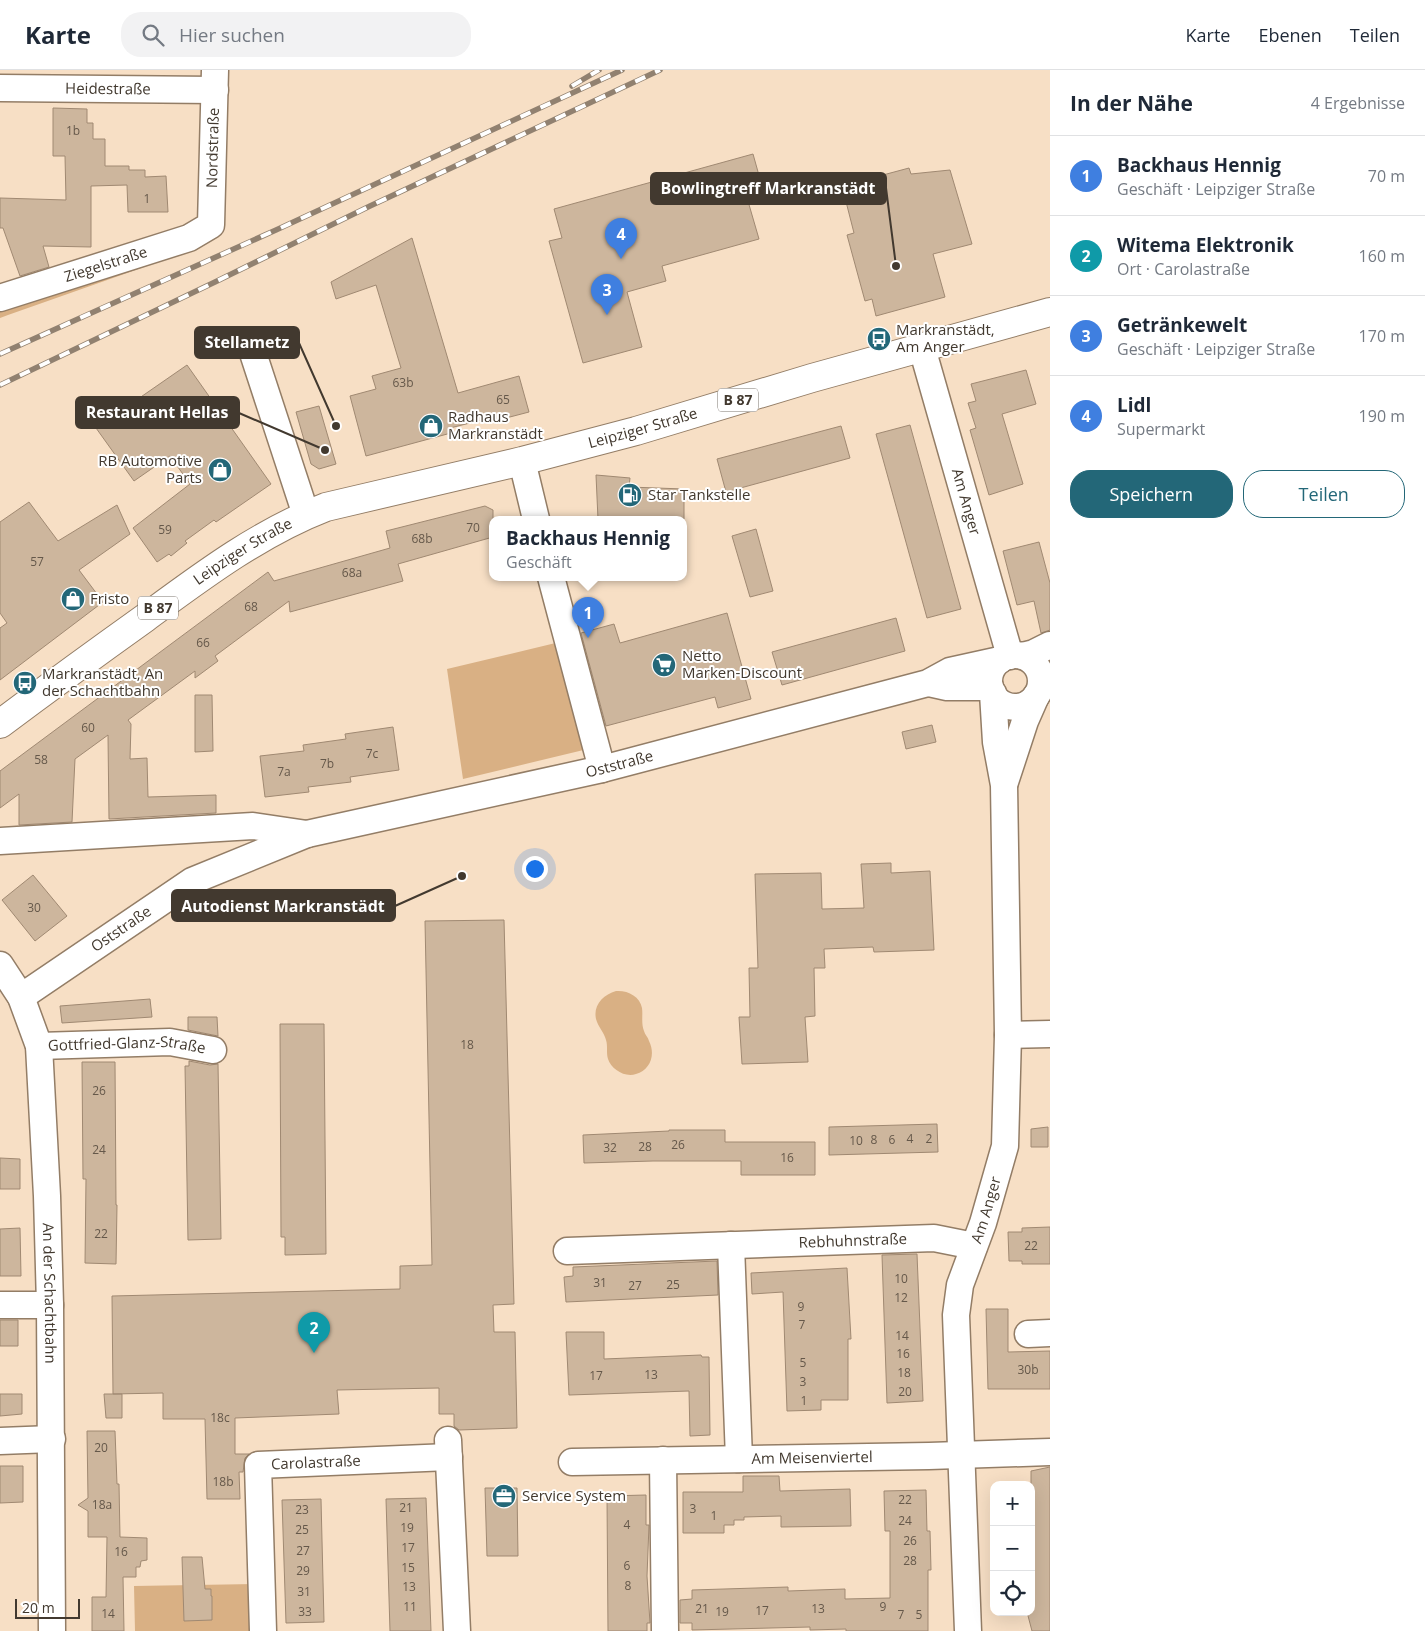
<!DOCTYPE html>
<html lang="de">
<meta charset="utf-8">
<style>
:root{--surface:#fff;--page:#f2f2f3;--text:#1f2937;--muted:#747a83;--line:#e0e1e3;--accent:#236778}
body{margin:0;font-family:"Open Sans",sans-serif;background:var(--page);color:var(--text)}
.controls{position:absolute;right:15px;bottom:15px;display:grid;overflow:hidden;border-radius:10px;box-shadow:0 5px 20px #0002}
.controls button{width:45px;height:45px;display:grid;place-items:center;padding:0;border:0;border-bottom:1px solid var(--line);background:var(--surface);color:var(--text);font:25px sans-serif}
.scale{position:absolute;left:15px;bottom:12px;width:65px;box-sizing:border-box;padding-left:5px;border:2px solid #42392f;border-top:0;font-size:14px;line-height:18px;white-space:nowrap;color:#42392f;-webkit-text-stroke:4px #fff;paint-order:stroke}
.you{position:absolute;left:534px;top:798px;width:18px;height:18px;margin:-12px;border:4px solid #fff;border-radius:50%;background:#1a73e8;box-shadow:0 0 0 8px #1a73e833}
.badge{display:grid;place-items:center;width:32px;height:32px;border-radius:50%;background:var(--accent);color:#fff;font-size:16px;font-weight:700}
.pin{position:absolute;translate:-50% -41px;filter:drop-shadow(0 1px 2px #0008)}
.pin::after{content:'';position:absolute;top:26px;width:18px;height:15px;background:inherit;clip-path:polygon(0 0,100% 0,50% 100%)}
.popup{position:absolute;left:489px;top:446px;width:198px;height:65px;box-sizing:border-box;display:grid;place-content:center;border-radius:10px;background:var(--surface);filter:drop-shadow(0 1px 4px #0005);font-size:16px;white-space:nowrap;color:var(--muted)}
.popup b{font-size:19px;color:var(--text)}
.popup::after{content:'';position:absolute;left:50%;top:100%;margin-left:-10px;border:10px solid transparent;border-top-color:var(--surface)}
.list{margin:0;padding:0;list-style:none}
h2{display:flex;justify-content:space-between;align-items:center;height:65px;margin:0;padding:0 20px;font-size:21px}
h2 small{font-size:16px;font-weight:400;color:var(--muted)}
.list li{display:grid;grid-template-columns:32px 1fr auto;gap:15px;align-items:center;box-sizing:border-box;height:80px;padding:0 20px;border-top:1px solid var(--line)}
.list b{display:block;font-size:19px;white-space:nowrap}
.list p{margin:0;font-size:16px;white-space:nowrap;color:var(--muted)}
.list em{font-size:16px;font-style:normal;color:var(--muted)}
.actions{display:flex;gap:10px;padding:15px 20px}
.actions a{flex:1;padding:11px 0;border:1px solid var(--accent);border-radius:20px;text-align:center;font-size:18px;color:var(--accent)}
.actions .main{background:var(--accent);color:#fff}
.icon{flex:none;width:28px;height:28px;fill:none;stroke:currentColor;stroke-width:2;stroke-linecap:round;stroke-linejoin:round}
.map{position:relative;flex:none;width:1050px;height:1561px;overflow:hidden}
header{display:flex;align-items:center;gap:30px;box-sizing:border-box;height:70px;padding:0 25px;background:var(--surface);border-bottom:1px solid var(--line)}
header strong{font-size:24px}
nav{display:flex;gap:28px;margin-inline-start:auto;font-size:18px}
.search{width:350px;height:45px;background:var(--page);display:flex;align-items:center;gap:12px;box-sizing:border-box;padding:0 18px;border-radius:20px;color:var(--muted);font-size:19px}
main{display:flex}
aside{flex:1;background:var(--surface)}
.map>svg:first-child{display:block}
</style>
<header>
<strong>Karte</strong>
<div class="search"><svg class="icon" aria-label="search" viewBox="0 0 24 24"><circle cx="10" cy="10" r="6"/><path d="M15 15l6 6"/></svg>Hier suchen</div>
<nav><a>Karte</a><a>Ebenen</a><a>Teilen</a></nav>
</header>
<main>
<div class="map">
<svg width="1050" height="1561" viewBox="0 0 1050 1561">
<rect width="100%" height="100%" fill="#f7dfc5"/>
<path fill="#d9b084" d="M 198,178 L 8,245 L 0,248 L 0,237 Z
M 568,570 L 596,677 L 463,709 L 447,599 Z
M 616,921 C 627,920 640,926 642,938 C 643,945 641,954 644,961 C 645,965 648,967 649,971 C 656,985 650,1000 636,1004 C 625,1008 611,999 608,989 C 606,983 608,976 606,970 C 604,962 598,957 596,949 C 593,935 603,925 616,921 Z
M 255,1514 L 256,1561 L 135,1561 L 134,1516 Z"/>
<path fill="#cdb69d" stroke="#a08972" d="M 53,38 L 87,39 L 87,53 L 93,53 L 93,69 L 105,69 L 105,96 L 129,96 L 129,100 L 145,100 L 145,107 L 166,106 L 168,142 L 128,142 L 127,115 L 91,116 L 91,177 L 43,176 L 49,197 L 20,206 L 3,158 L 0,158 L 0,128 L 66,130 L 65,86 L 53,86 Z
M 753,84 L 760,109 L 743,114 L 759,169 L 662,196 L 666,211 L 627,222 L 642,277 L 583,293 L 549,171 L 562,168 L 554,139 Z
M 909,98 L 911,104 L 950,100 L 972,174 L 933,184 L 945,227 L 876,246 L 872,229 L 865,231 L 847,165 L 854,163 L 842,116 Z
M 412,168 L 458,323 L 519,306 L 529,342 L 487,353 L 486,349 L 450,358 L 451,363 L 366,386 L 350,326 L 376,319 L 372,306 L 401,298 L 376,215 L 336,229 L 331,212 Z
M 187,295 L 271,414 L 216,452 L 214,450 L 185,471 L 187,473 L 171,486 L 169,484 L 157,492 L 133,458 L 190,414 L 170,386 L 134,411 L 96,358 Z
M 1026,300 L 1036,334 L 1002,344 L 1023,414 L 989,425 L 970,360 L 976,358 L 968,333 L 976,331 L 971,314 Z
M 319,336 L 336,394 L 319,399 L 311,394 L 296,342 Z
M 910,355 L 961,539 L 927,548 L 876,364 Z
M 841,356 L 850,388 L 726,422 L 717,389 Z
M 596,405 L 630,408 L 629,417 L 684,419 L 684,449 L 598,449 Z
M 29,432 L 58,471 L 117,435 L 130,464 L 79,500 L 103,532 L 0,610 L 0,558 L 7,553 L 0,543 L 0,452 Z
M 485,436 L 493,440 L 493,467 L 398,494 L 403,511 L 290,542 L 289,531 L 215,586 L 218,591 L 195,608 L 195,601 L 128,650 L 131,654 L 130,689 L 147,688 L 148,727 L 216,725 L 216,743 L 109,749 L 108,665 L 75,689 L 72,752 L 19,755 L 19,724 L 0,738 L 0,701 L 268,502 L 274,511 L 390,478 L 386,461 Z
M 756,459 L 773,521 L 750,527 L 732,466 Z
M 1039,472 L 1050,513 L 1050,560 L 1041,563 L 1034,531 L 1017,535 L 1003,481 Z
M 727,543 L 751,629 L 718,638 L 715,627 L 606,656 L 581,563 L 614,554 L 620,573 Z
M 896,548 L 905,581 L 782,615 L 772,582 Z
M 195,625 L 212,625 L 213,681 L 195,682 Z
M 932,655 L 936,672 L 906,679 L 902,662 Z
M 393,657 L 399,700 L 350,707 L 351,712 L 308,717 L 309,722 L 265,727 L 260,686 L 304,681 L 303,675 L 346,669 L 345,664 Z
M 891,793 L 891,803 L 930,801 L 934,880 L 874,882 L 873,877 L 824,879 L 825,898 L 814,898 L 815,946 L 805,947 L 808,992 L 742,994 L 739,947 L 750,947 L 749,898 L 758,898 L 755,804 L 821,803 L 822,839 L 864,838 L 861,794 Z
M 33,805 L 67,846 L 35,871 L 2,830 Z
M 504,850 L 514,1234 L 493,1235 L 494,1262 L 515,1262 L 517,1358 L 459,1360 L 454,1356 L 454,1344 L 439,1344 L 439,1318 L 337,1320 L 339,1344 L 235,1348 L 235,1384 L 249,1384 L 245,1388 L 243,1402 L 239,1402 L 240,1429 L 207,1429 L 205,1349 L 163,1349 L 163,1323 L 113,1324 L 112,1226 L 400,1219 L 400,1196 L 432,1195 L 425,851 Z
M 150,929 L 152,947 L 62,953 L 60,936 Z
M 188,947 L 217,947 L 218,966 L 188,960 Z
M 280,954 L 324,954 L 326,1184 L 285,1185 L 285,1167 L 281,1167 Z
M 189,991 L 210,995 L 218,994 L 221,1169 L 188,1170 L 185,996 L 189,996 Z
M 82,992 L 115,992 L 116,1135 L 117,1135 L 116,1194 L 85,1193 L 86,1109 L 83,1109 Z
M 937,1054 L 938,1082 L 829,1085 L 829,1057 Z
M 1048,1057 L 1048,1077 L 1031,1077 L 1031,1059 Z
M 669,1060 L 725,1060 L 725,1072 L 815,1072 L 815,1105 L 741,1105 L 741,1091 L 653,1091 L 584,1093 L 583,1065 L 669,1061 Z
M 0,1088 L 20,1089 L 20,1119 L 0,1119 Z
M 1050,1157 L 1050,1194 L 1022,1194 L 1022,1191 L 1009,1191 L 1008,1162 L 1022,1162 L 1022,1158 Z
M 20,1158 L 21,1206 L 0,1206 L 0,1159 Z
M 917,1184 L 923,1331 L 887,1333 L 882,1185 Z
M 717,1191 L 718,1225 L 566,1232 L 564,1207 L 573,1206 L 573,1197 Z
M 847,1198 L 851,1269 L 848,1269 L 848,1330 L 821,1330 L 821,1340 L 787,1341 L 783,1222 L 752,1224 L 751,1203 Z
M 986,1239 L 1008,1239 L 1008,1282 L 1050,1281 L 1050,1319 L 988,1319 Z
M 0,1250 L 18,1250 L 18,1276 L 0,1276 Z
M 566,1262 L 604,1262 L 604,1289 L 701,1285 L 702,1287 L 709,1287 L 710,1365 L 690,1366 L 689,1321 L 569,1325 Z
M 0,1324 L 22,1324 L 22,1344 L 0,1346 Z
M 104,1324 L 122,1324 L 122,1348 L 106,1348 Z
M 87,1361 L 115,1361 L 117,1414 L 119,1414 L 120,1467 L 147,1468 L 147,1490 L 141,1491 L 140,1497 L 136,1497 L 136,1507 L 123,1507 L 124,1561 L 92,1561 L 92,1527 L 106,1527 L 107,1467 L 88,1467 L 88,1441 L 78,1435 L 88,1428 Z
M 0,1396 L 23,1396 L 23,1432 L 0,1433 Z
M 1050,1397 L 1050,1561 L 1032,1561 L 1027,1542 L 1031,1542 L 1031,1401 Z
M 743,1406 L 779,1406 L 780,1421 L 850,1419 L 851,1456 L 781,1457 L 781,1446 L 744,1447 L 744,1450 L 734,1450 L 734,1455 L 724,1455 L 724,1463 L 683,1463 L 683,1422 L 743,1422 Z
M 485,1418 L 517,1418 L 518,1486 L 487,1486 Z
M 926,1420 L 927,1461 L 930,1461 L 931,1500 L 928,1500 L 928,1561 L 846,1561 L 846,1559 L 810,1560 L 810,1557 L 692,1560 L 692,1553 L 680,1553 L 680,1530 L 692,1529 L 692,1520 L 788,1517 L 788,1521 L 845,1519 L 845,1529 L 890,1528 L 890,1461 L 885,1461 L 884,1421 Z
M 646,1425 L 646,1455 L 649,1455 L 647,1506 L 650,1553 L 647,1553 L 647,1561 L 608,1561 L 607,1426 Z
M 426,1428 L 431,1561 L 390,1561 L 386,1429 Z
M 321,1429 L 324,1552 L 286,1553 L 282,1430 Z
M 182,1487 L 202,1487 L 205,1519 L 211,1519 L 211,1526 L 212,1526 L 212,1550 L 184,1551 Z"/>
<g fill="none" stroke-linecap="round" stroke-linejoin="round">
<g stroke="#937d66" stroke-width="29">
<g id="minor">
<path id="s1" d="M 0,18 L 215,20"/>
<path id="s2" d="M 0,228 L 189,168 L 211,155 L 215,0"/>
<path d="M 250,274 L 306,445"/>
<path id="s3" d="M 922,278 L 1010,586"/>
<path d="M 522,391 L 536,449"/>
<path d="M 551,507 L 602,699"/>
<circle cx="1015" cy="611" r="26"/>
<path d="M 1022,586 L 1034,583 L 1050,575"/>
<path d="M 929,613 L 947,617 L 990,617"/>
<path d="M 1005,712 L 1025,651 L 1036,626"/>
<path d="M 0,771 L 253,756 L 307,764"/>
<path id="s4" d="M 0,895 L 21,927 L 39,976 L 47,1126 L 50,1235 L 52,1561"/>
<path id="s5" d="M 21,927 L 192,811 L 307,764 L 602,699 L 928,613 L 950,601 L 1000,590"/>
<path d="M 1008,965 L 1050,964"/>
<path id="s6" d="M 39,976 L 170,972 L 213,980"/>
<path d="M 731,1175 L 739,1389"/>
<path id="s7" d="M 567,1181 L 934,1168 L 974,1176"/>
<path d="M 0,1235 L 50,1235"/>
<path d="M 1028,1264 L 1050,1263"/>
<path d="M 448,1370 L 457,1561"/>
<path d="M 0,1371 L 52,1369"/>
<path d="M 663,1390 L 665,1561"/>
<path id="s8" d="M 572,1392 L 929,1386 L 1050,1382"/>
<path id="s9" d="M 263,1561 L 258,1395 L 449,1387"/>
<path id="s10" d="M 968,1561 L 956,1245 L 960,1215 L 983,1153 L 1005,1076 L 1008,965 L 1004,715 L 996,672 L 993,623"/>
</g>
</g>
<g stroke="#937d66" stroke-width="30">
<g id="primary">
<path id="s11" d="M 0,654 C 48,618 96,583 145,548 C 202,506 259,463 326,437 L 522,391 L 636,361 L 812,308 L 1050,242"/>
</g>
</g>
<use href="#minor" stroke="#fff" stroke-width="26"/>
<use href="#primary" stroke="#fff" stroke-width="28"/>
<g stroke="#918170" stroke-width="5.5">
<path id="rail" d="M 572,16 L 599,0
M 0,284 L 276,160 L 622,0
M 0,315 L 215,212 L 370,136 L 660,0"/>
</g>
<use href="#rail" stroke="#fff" stroke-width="4" stroke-dasharray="11" stroke-linecap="butt"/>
</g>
<defs>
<g id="bus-disc" transform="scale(1.25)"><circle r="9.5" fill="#236778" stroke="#fff"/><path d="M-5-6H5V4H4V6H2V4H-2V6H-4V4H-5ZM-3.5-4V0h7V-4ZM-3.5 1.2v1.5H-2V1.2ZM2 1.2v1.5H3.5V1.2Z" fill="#fff"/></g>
<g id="shop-disc" transform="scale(1.25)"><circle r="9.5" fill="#236778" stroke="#fff"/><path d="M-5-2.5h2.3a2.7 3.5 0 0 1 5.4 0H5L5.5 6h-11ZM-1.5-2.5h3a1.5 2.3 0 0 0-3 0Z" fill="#fff"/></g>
<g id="fuel-disc" transform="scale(1.25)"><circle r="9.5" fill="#236778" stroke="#fff"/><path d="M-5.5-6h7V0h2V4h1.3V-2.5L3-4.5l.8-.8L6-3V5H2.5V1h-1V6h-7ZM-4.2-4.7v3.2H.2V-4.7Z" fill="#fff"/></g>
<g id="supermarket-disc" transform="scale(1.25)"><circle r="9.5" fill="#236778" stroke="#fff"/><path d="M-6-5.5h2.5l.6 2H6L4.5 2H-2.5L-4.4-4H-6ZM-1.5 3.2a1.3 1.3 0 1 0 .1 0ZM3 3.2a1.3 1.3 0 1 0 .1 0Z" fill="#fff"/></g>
<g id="office-disc" transform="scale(1.25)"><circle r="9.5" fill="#236778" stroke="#fff"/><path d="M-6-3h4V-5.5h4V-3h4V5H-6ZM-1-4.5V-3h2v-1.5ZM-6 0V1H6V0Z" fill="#fff"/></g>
</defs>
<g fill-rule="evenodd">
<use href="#bus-disc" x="879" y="269"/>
<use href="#shop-disc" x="431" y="356"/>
<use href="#shop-disc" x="220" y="400"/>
<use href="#fuel-disc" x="630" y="425"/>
<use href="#shop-disc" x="73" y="529"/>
<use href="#supermarket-disc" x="664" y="595"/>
<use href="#bus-disc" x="25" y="613"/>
<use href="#office-disc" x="504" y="1426"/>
</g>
<g text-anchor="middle" stroke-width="4" stroke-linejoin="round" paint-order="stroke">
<g font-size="12" fill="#65584a">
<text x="73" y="65">1b</text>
<text x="147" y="133">1</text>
<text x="403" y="317">63b</text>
<text x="503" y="334">65</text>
<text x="473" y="462">70</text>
<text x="165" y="464">59</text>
<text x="422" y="473">68b</text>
<text x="37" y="496">57</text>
<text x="352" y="507">68a</text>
<text x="251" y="541">68</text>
<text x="203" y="577">66</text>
<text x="88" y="662">60</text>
<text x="372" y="688">7c</text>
<text x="41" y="694">58</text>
<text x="327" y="698">7b</text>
<text x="284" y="706">7a</text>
<text x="34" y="842">30</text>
<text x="467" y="979">18</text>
<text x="99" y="1025">26</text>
<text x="910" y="1073">4</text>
<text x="929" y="1073">2</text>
<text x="874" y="1074">8</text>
<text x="892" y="1074">6</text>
<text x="856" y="1075">10</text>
<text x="678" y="1079">26</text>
<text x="645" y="1081">28</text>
<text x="610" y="1082">32</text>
<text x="99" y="1084">24</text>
<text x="787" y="1092">16</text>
<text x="101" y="1168">22</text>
<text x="1031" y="1180">22</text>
<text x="901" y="1213">10</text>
<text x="600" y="1217">31</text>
<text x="673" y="1219">25</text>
<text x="635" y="1220">27</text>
<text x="901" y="1232">12</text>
<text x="801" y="1241">9</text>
<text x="802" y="1259">7</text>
<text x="902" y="1270">14</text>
<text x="903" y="1288">16</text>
<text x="803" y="1297">5</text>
<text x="1028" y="1304">30b</text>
<text x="904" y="1307">18</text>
<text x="651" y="1309">13</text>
<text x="596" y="1310">17</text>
<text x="803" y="1316">3</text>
<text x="905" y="1326">20</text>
<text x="804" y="1335">1</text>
<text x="220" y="1352">18c</text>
<text x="101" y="1382">20</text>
<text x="223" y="1416">18b</text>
<text x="905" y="1434">22</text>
<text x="102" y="1439">18a</text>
<text x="406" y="1442">21</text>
<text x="693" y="1443">3</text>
<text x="302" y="1444">23</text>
<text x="714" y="1450">1</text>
<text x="905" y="1455">24</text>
<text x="627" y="1459">4</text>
<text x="407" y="1462">19</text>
<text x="302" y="1464">25</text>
<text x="910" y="1475">26</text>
<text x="408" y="1482">17</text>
<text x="303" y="1485">27</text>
<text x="121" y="1486">16</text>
<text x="910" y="1495">28</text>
<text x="627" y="1500">6</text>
<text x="408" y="1502">15</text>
<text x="303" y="1505">29</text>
<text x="628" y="1520">8</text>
<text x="409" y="1521">13</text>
<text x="304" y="1526">31</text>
<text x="410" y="1541">11</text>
<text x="883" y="1541">9</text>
<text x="702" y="1543">21</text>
<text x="818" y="1543">13</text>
<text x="762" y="1545">17</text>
<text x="305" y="1546">33</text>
<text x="722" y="1546">19</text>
<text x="108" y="1548">14</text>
<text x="901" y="1549">7</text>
<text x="919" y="1549">5</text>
</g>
<g fill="#fff" stroke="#7b746d" stroke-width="1">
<rect x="718" y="318.5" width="40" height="23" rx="4"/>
<rect x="138" y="526.5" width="40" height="23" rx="4"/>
</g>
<g font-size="14" font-weight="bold" fill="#42392f">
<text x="738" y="335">B 87</text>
<text x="158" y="543">B 87</text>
</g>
<g font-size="15" fill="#42392f" stroke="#fff">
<text dy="5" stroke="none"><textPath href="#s1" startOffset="108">Heidestraße</textPath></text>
<text dy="5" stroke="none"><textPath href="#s2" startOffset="301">Nordstraße</textPath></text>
<text dy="5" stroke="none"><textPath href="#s2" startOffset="111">Ziegelstraße</textPath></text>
<text dy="5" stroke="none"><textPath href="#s11" startOffset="719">Leipziger Straße</textPath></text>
<text dy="5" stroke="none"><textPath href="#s3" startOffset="160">Am Anger</textPath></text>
<text dy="5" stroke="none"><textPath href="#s11" startOffset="298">Leipziger Straße</textPath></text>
<text dy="5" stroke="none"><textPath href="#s5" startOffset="651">Oststraße</textPath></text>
<text dy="5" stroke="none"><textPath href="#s5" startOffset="121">Oststraße</textPath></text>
<text dy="5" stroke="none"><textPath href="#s6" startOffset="88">Gottfried-Glanz-Straße</textPath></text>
<text dy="5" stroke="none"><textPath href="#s10" startOffset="426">Am Anger</textPath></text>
<text dy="5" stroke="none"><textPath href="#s7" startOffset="286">Rebhuhnstraße</textPath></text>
<text dy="5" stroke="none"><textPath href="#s4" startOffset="338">An der Schachtbahn</textPath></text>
<text dy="5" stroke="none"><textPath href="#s8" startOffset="240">Am Meisenviertel</textPath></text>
<text dy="5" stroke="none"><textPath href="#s9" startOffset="224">Carolastraße</textPath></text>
</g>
<g font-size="15" fill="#42392f" stroke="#fff" text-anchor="start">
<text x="896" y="265">Markranstädt,<tspan x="896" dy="17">Am Anger</tspan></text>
<text x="448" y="352">Radhaus<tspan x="448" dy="17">Markranstädt</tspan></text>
<text x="202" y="396" text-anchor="end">RB Automotive<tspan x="202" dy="17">Parts</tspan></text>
<text x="648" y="430">Star Tankstelle</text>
<text x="90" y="534">Fristo</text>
<text x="682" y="591">Netto<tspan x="682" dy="17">Marken-Discount</tspan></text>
<text x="42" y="609">Markranstädt, An<tspan x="42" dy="17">der Schachtbahn</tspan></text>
<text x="522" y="1431">Service System</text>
</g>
</g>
<path fill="none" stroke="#42392f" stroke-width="2" d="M896 196L886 118M336 356L299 273M325 380L239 343M462 806L395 836"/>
<g fill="#42392f" stroke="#fff" stroke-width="2">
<circle cx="896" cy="196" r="5"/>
<circle cx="336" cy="356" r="5"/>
<circle cx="325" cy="380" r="5"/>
<circle cx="462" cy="806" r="5"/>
</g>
<g fill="#42392f" stroke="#42392f" stroke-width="2">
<rect x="651" y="103" width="235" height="31" rx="5"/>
<rect x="195" y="257" width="104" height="31" rx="5"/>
<rect x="76" y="327" width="163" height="31" rx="5"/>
<rect x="172" y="820" width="223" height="31" rx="5"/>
</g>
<g font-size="16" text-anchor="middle" font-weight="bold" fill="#fff">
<text x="768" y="124">Bowlingtreff Markranstädt</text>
<text x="247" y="278">Stellametz</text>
<text x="157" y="348">Restaurant Hellas</text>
<text x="283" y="842">Autodienst Markranstädt</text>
</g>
</svg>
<div class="controls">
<button>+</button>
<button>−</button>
<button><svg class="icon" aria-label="locate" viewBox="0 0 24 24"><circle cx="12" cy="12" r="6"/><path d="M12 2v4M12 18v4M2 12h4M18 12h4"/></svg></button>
</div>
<div class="scale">20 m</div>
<div class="you"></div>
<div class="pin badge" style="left:588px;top:568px;background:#3f7fe0">1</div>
<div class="popup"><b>Backhaus Hennig</b>Geschäft</div>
<div class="pin badge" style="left:314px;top:1283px;background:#0f9aa8">2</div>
<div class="pin badge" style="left:607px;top:245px;background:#3f7fe0">3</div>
<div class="pin badge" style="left:621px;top:189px;background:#3f7fe0">4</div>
</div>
<aside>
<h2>In der Nähe<small>4 Ergebnisse</small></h2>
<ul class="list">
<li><span class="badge" style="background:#3f7fe0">1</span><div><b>Backhaus Hennig</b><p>Geschäft · Leipziger Straße</p></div><em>70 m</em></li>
<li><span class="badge" style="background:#0f9aa8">2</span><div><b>Witema Elektronik</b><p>Ort · Carolastraße</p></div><em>160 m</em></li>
<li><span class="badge" style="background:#3f7fe0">3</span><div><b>Getränkewelt</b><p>Geschäft · Leipziger Straße</p></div><em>170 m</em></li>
<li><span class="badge" style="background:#3f7fe0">4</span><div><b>Lidl</b><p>Supermarkt</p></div><em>190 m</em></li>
</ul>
<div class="actions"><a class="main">Speichern</a><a>Teilen</a></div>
</aside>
</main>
